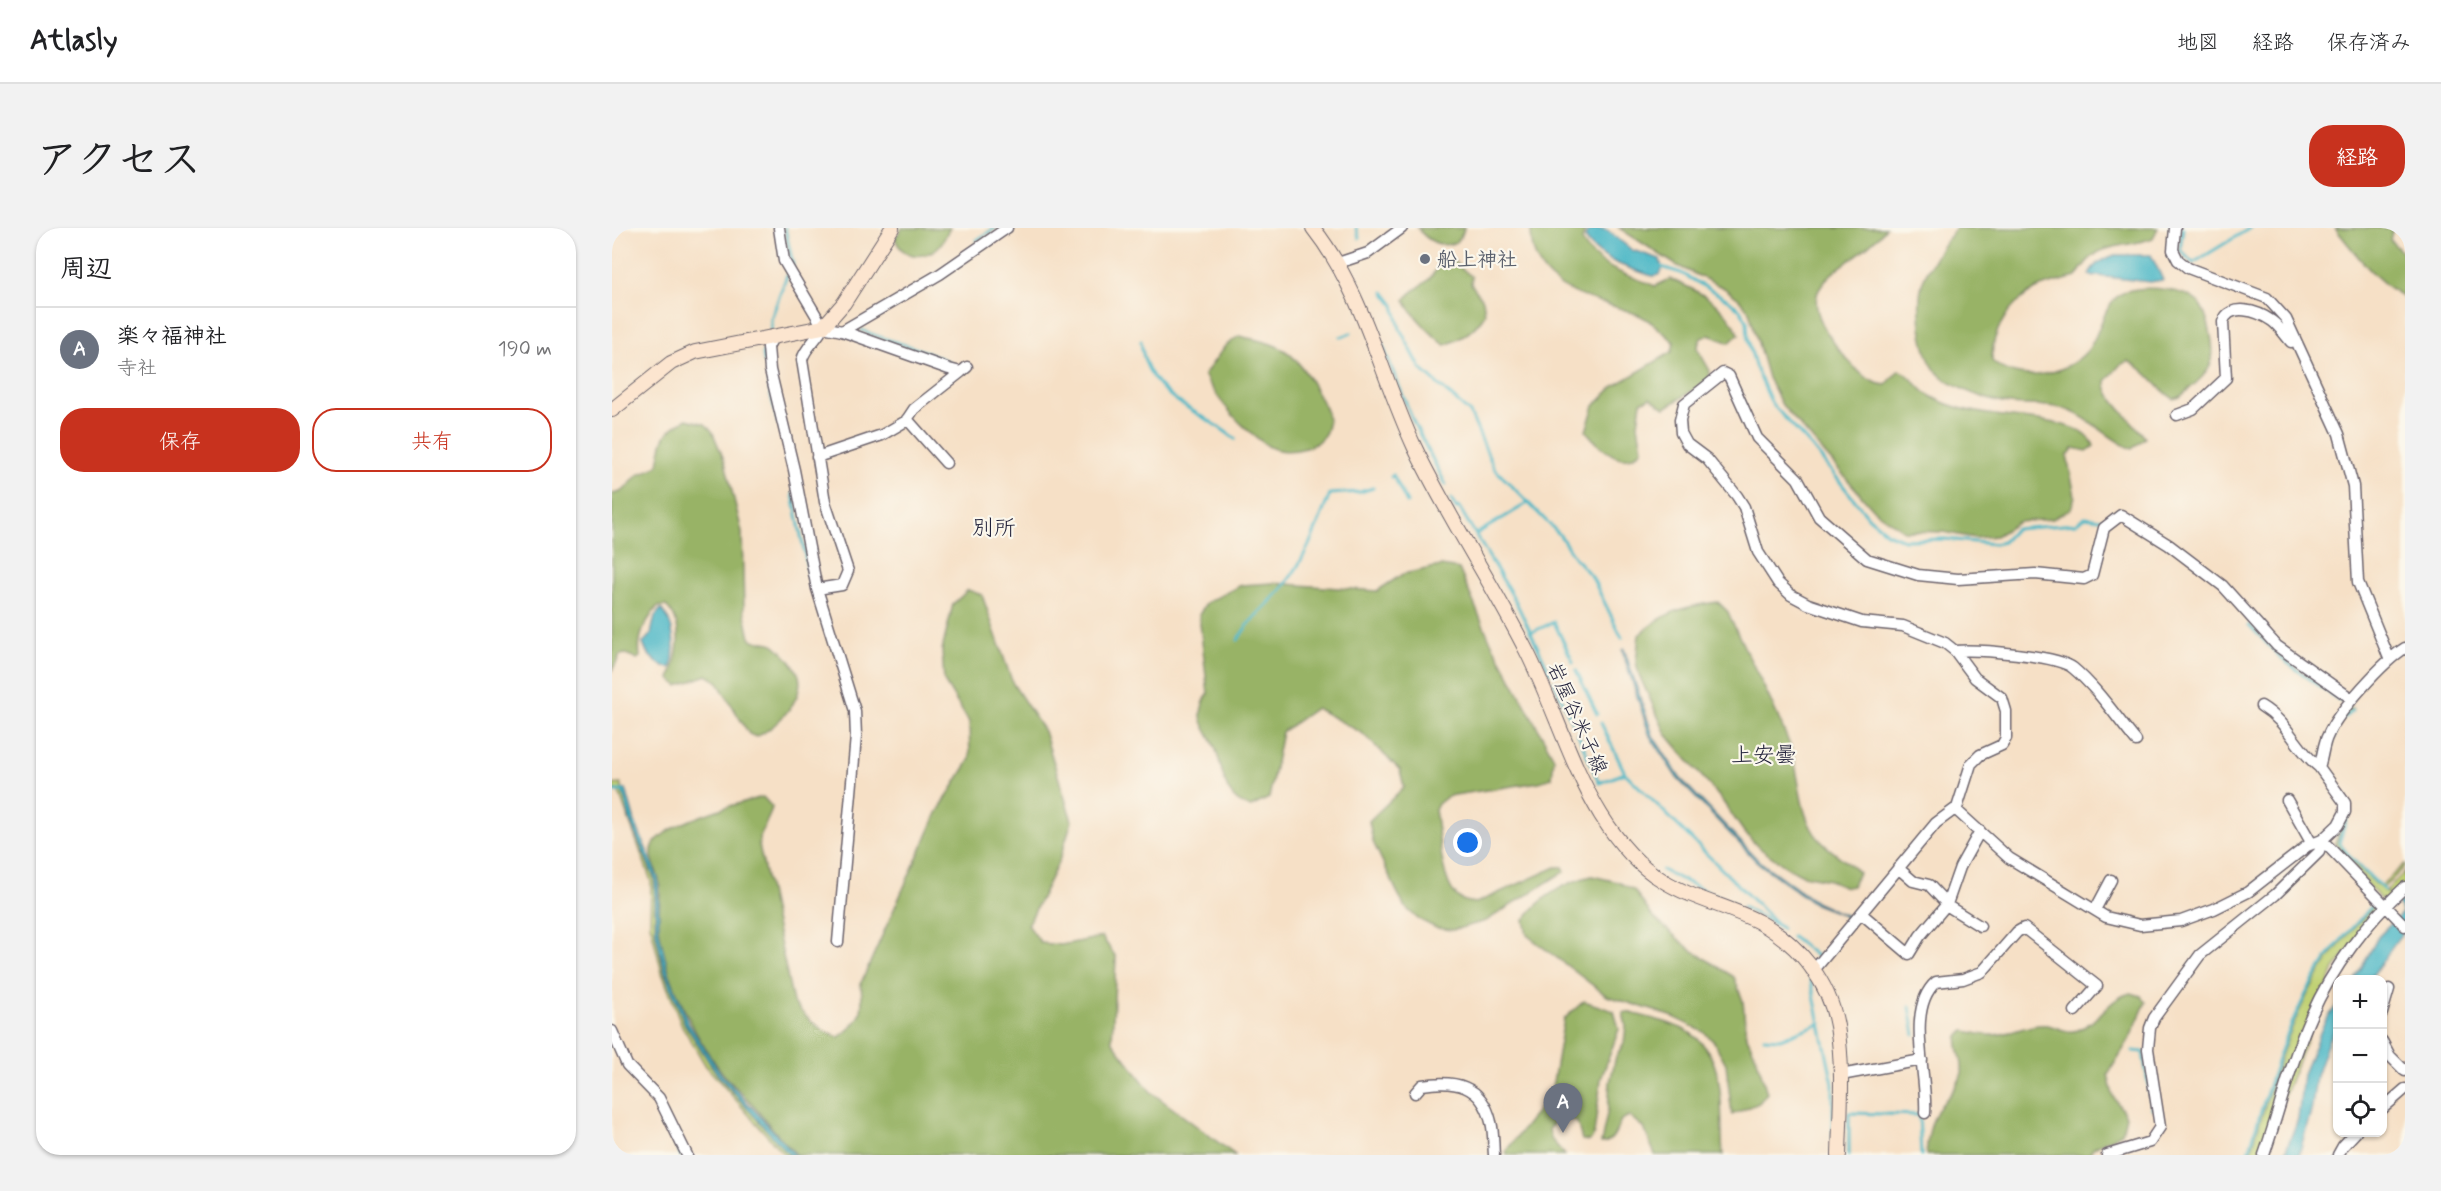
<!DOCTYPE html>
<html lang="ja">
<meta charset="utf-8">
<style>
:root{--surface:#fff;--page:#f2f2f2;--text:#202124;--muted:#757577;--line:#e0e0e0;--accent:#c8321e}
body{margin:0;font-family:Mynerve,"Klee One",sans-serif;background:var(--page);color:var(--text)}
.controls{position:absolute;right:18px;bottom:18px;display:grid;overflow:hidden;border-radius:12px;box-shadow:0 2px 4px #0004}
.controls button{width:54px;height:54px;display:grid;place-items:center;padding:0;border:0;border-bottom:2px solid var(--line);background:var(--surface);color:var(--text);font:30px sans-serif}
.you{position:absolute;left:856px;top:615px;width:21px;height:21px;margin:-15px;border:4px solid #fff;border-radius:50%;background:#1a73e8;box-shadow:0 0 0 9px #1a73e833}
.badge{display:grid;place-items:center;width:39px;height:39px;border-radius:50%;background:var(--accent);color:#fff;font-size:20px;font-weight:700}
.pin{position:absolute;translate:-50% -50px;filter:drop-shadow(0 2px 3px #0008)}
.pin::after{content:'';position:absolute;top:32px;width:21px;height:18px;background:inherit;clip-path:polygon(0 0,100% 0,50% 100%)}
.list{margin:0;padding:0;list-style:none}
h2{display:flex;justify-content:space-between;align-items:center;height:78px;margin:0;padding:0 24px;font-size:26px}
h2 small{font-size:20px;font-weight:400;color:var(--muted)}
.list li{display:grid;grid-template-columns:39px 1fr auto;gap:18px;align-items:center;box-sizing:border-box;height:84px;padding:0 24px;border-top:2px solid var(--line)}
.list b{display:block;font-size:22px;white-space:nowrap}
.list p{margin:0;font-size:20px;white-space:nowrap;color:var(--muted)}
.list em{font-size:20px;font-style:normal;color:var(--muted)}
.actions{display:flex;gap:12px;padding:18px 24px}
.actions a{flex:1;padding:14px 0;border:2px solid var(--accent);border-radius:24px;text-align:center;font-size:21px;color:var(--accent)}
.actions .main{background:var(--accent);color:#fff}
.icon{flex:none;width:33px;height:33px;fill:none;stroke:currentColor;stroke-width:2;stroke-linecap:round;stroke-linejoin:round}
.map{position:relative;flex:none;width:1793px;height:927px;overflow:hidden;border-radius:24px}
header{display:flex;align-items:center;gap:36px;box-sizing:border-box;height:84px;padding:0 30px;background:var(--surface);border-bottom:2px solid var(--line)}
header strong{font-size:28px}
nav{display:flex;gap:33px;margin-inline-start:auto;font-size:21px}
.intro{display:flex;align-items:center;justify-content:space-between;box-sizing:border-box;height:144px;padding:0 36px}
h1{margin:0;font-size:42px}
.button{padding:15px 27px;border-radius:24px;background:var(--accent);color:#fff;font-size:21px;font-weight:700}
main{display:flex;gap:36px;padding:0 36px}
aside{flex:1;background:var(--surface);border-radius:24px;box-shadow:0 2px 4px #0004}
.map>svg:first-child{display:block}
</style>
<header>
<strong>Atlasly</strong>
<nav><a>地図</a><a>経路</a><a>保存済み</a></nav>
</header>
<div class="intro"><h1>アクセス</h1><a class="button">経路</a></div>
<main>
<aside>
<h2>周辺<small></small></h2>
<ul class="list">
<li><span class="badge" style="background:#6b7280">A</span><div><b>楽々福神社</b><p>寺社</p></div><em>190 m</em></li>
</ul>
<div class="actions"><a class="main">保存</a><a>共有</a></div>
</aside>
<div class="map">
<svg width="1793" height="927" viewBox="0 0 1793 927">
<rect width="100%" height="100%" fill="#fbf7ec"/>
<filter id="ink" filterUnits="userSpaceOnUse"><feTurbulence type="fractalNoise" baseFrequency=".0167" numOctaves="2"/><feDisplacementMap in="SourceGraphic" scale="12" xChannelSelector="R" yChannelSelector="G"/><feConvolveMatrix kernelMatrix="1 2 1 2 8 2 1 2 1" color-interpolation-filters="sRGB"/></filter>
<filter id="wash" filterUnits="userSpaceOnUse"><feTurbulence type="fractalNoise" baseFrequency=".008" numOctaves="4" result="noise"/><feDisplacementMap in="SourceGraphic" scale="24" xChannelSelector="R" yChannelSelector="G"/><feGaussianBlur stdDeviation="1.35" result="paint"/><feColorMatrix in="noise" values="0 0 0 0 0 0 0 0 0 0 0 0 0 0 0 0 0 1.4 0 .05"/><feComposite in="paint" operator="in"/></filter>
<g filter="url(#wash)">
<rect width="100%" height="100%" fill="#f6e0c6"/>
<path fill="#c1d174" stroke="#727a58" stroke-width="1.5" d="M 1737,480 L 1740,481 C 1728,492 1706,526 1714,543 C 1720,555 1735,565 1736,579 C 1737,592 1726,602 1726,614 L 1738,631 L 1767,659 L 1793,636 L 1793,639 L 1770,661 L 1776,666 L 1775,662 L 1793,644 L 1793,657 L 1776,672 L 1768,671 L 1723,616 L 1735,576 C 1729,564 1720,556 1714,544 C 1704,524 1723,493 1737,480 Z
M 9,556 L 19,595 L 42,651 L 43,704 L 52,744 L 73,797 L 106,848 L 178,927 L 173,927 L 167,921 L 94,838 L 70,798 L 50,745 L 38,696 L 39,653 L 6,562 L 0,562 L 0,557 Z
M 1764,676 L 1764,686 L 1722,741 L 1649,927 L 1638,927 C 1658,861 1677,789 1716,732 C 1730,712 1748,694 1764,676 Z"/>
<path fill="#98b366" stroke="#5d6a50" stroke-width="1.5" d="M 290,0 L 338,0 C 334,7 331,16 324,21 C 309,32 289,29 283,10 Z
M 806,0 L 852,0 C 847,26 817,18 806,0 Z
M 919,0 L 973,0 L 970,13 C 986,41 1015,46 1043,58 L 1058,51 C 1087,63 1113,76 1127,106 L 1117,115 L 1097,107 L 1089,110 L 1085,120 L 1098,143 L 1097,152 L 1053,180 L 1038,170 L 1029,174 L 1026,197 L 1030,221 C 1012,244 987,219 974,203 L 982,178 L 1002,158 L 1060,124 L 1062,114 C 1052,105 1041,94 1029,88 C 983,68 918,68 919,0 Z
M 1007,0 L 1274,0 C 1236,48 1168,47 1228,123 C 1240,137 1255,156 1274,157 L 1287,142 C 1299,146 1305,159 1315,166 C 1332,177 1355,183 1376,186 C 1401,191 1472,190 1482,218 L 1475,223 L 1462,220 L 1455,228 L 1463,268 L 1459,281 L 1440,291 L 1406,294 L 1384,308 L 1363,310 L 1331,304 L 1292,303 L 1263,283 L 1170,177 L 1156,150 L 1137,83 L 1127,71 L 1112,60 L 1064,37 Z
M 1344,0 L 1546,0 L 1541,10 C 1505,23 1487,10 1464,49 C 1451,53 1436,55 1424,61 C 1397,76 1379,103 1380,133 C 1405,157 1453,148 1475,123 C 1491,104 1490,68 1519,62 C 1538,58 1572,61 1586,74 C 1593,82 1597,97 1599,108 C 1601,118 1602,131 1597,140 C 1591,151 1578,160 1568,169 L 1562,171 C 1544,160 1536,142 1516,133 L 1508,137 L 1494,153 C 1492,171 1523,193 1533,210 L 1520,221 C 1498,212 1481,192 1458,183 C 1432,173 1402,181 1376,171 C 1361,166 1335,156 1324,143 C 1309,125 1303,72 1312,50 C 1317,38 1335,10 1344,0 Z
M 1723,0 L 1781,0 L 1778,12 L 1793,27 L 1793,70 C 1764,54 1743,25 1723,0 Z
M 840,32 L 860,49 L 859,56 L 871,72 L 873,86 C 864,101 850,111 833,117 C 823,110 795,82 793,71 C 800,62 807,60 815,53 C 824,45 826,33 840,32 Z
M 627,108 C 669,117 681,120 702,159 C 708,170 717,183 716,196 C 714,221 674,229 656,218 C 630,200 607,174 592,147 L 613,118 Z
M 75,191 L 93,196 L 100,203 L 113,234 L 130,304 L 132,382 L 138,410 C 146,417 156,411 164,418 C 172,425 184,438 187,448 C 193,472 163,500 144,509 L 137,506 L 105,453 L 95,447 L 66,458 L 58,451 C 65,429 74,396 54,378 L 45,379 C 33,395 25,408 28,429 L 25,431 L 14,426 L 8,427 L 0,443 L 0,266 C 13,265 16,257 24,249 C 29,244 40,242 46,237 C 50,212 50,204 75,191 Z
M 829,338 L 847,341 L 877,410 L 942,530 L 940,550 L 927,554 L 836,568 L 826,576 L 823,582 C 827,603 829,651 843,666 C 848,673 856,674 864,675 L 944,639 L 951,639 L 953,643 L 874,693 L 841,702 L 824,700 L 806,691 L 792,678 L 761,614 L 757,593 L 792,559 L 788,542 L 750,505 L 704,480 L 670,504 L 657,570 L 639,579 C 611,573 612,544 604,522 C 595,498 580,493 596,466 L 587,387 L 594,375 L 629,357 L 661,355 L 765,363 L 791,346 Z
M 356,362 L 370,367 L 401,456 L 432,503 L 460,593 L 447,633 L 416,697 L 429,715 L 449,717 L 490,709 L 504,729 L 500,813 L 539,864 L 623,927 L 185,927 C 167,910 153,891 137,873 C 128,863 117,854 109,843 C 81,807 51,744 47,698 C 46,684 49,671 48,657 C 47,646 36,629 41,618 C 51,595 127,575 151,569 L 160,579 C 157,594 147,602 147,617 L 181,774 C 195,790 206,803 227,809 C 252,791 251,785 249,755 L 325,585 L 358,531 L 357,494 L 332,453 L 330,422 L 341,376 Z
M 1106,374 L 1116,384 C 1135,429 1161,471 1178,518 C 1188,545 1186,576 1200,601 C 1210,620 1233,630 1247,645 L 1240,658 L 1234,659 L 1217,652 L 1191,647 L 1173,638 L 1146,619 L 1132,604 L 1109,571 L 1054,506 L 1027,447 L 1024,435 L 1027,407 C 1052,384 1072,378 1106,374 Z
M 980,648 L 1006,654 L 1022,662 L 1040,688 L 1078,721 L 1122,749 L 1131,773 L 1134,807 L 1144,828 L 1155,865 L 1147,875 L 1120,887 L 1114,836 L 1102,814 L 1092,804 L 1059,788 L 995,768 L 915,707 L 912,692 C 928,669 953,654 980,648 Z
M 1519,765 L 1529,768 L 1534,774 L 1517,812 L 1496,846 L 1501,868 L 1514,888 L 1510,905 L 1482,919 L 1476,927 L 1314,927 C 1315,913 1317,898 1324,885 C 1332,871 1346,861 1350,845 C 1352,831 1343,820 1346,808 L 1353,803 C 1361,804 1368,807 1376,807 C 1396,809 1415,795 1435,797 C 1446,799 1455,806 1466,802 C 1487,794 1496,770 1519,765 Z
M 972,773 L 1002,783 L 1007,801 L 989,851 L 982,906 L 978,913 L 970,912 L 965,894 L 957,891 L 944,891 L 937,902 L 939,911 L 953,927 L 895,927 L 894,923 L 939,865 L 952,791 Z
M 1015,784 C 1033,789 1056,793 1073,802 C 1118,826 1107,884 1111,927 L 1043,927 L 1032,900 L 1017,888 L 1009,892 C 1005,901 1001,916 989,915 L 996,881 L 998,854 L 1004,828 L 1012,815 L 1014,798 L 1011,785 Z"/>
<path fill="#4bb7c6" stroke="#366c80" stroke-width="1.5" d="M 983,0 L 995,2 L 1020,22 L 1048,31 L 1050,41 L 1047,47 L 1040,48 C 1015,39 990,34 973,10 L 975,4 Z
M 1503,27 L 1539,27 L 1551,52 L 1538,54 L 1477,47 C 1480,37 1493,30 1503,27 Z
M 49,381 C 63,394 64,423 59,440 C 47,439 34,427 31,415 L 39,406 L 43,388 Z
M 1012,421 L 1041,508 L 1068,550 L 1147,633 L 1205,675 L 1240,690 L 1237,693 L 1229,686 L 1203,676 L 1145,634 L 1065,550 L 1038,508 L 1010,422 Z
M 14,561 L 23,594 L 46,650 L 47,704 L 56,743 L 76,795 L 109,846 L 183,927 L 178,927 L 169,918 L 106,847 L 73,796 L 53,744 L 44,705 L 43,651 L 19,595 L 10,562 Z
M 1786,673 L 1793,678 L 1793,701 L 1758,751 L 1743,752 L 1766,709 L 1791,684 L 1784,675 Z
M 1725,777 L 1725,799 L 1717,811 L 1704,848 L 1700,879 L 1687,927 L 1672,927 L 1686,891 L 1691,846 L 1712,795 Z"/>
<g fill="none" stroke-linecap="round" stroke-linejoin="round">
<path stroke="#4bb7c6" stroke-width="3" d="M 173,0 L 181,37
M 744,0 L 747,10
M 1571,0 L 1568,22 L 1581,35 L 1638,0
M 365,12 L 383,0
M 1046,38 L 1069,45 L 1118,73 L 1129,83 L 1135,93 L 1136,111 L 1143,138 L 1160,176 L 1200,219 L 1257,290 L 1275,305 L 1292,312 L 1333,311 L 1382,316 L 1391,314 L 1403,301 L 1463,296 L 1473,289 L 1496,292
M 772,64 L 782,77 L 788,101 L 809,141 L 858,185 L 882,240 L 947,306 L 962,329 L 980,349 L 1010,410
M 250,102 C 279,115 312,119 339,136
M 159,103 L 159,91 L 175,47
M 729,109 L 739,105
M 529,113 C 534,171 585,179 623,211
M 770,116 L 802,195 L 834,257
M 151,124 L 152,134
M 156,155 L 166,195
M 779,249 L 781,247 L 795,275
M 181,266 L 199,359
M 839,271 L 844,280 L 847,279 L 903,372 L 938,445
M 864,306 L 916,275
M 1637,397 L 1670,431 L 1730,474
M 920,404 L 942,394 L 961,434
M 626,412 C 637,391 658,376 672,358 C 694,331 705,298 718,266 L 748,264 L 761,260
M 964,442 L 985,486
M 942,453 L 961,497
M 1730,491 L 1740,483
M 989,495 L 1013,545 L 1170,701
M 966,506 L 987,555 L 1013,545
M 1715,542 L 1713,536 L 1723,505
M 0,563 L 12,563
M 1736,586 L 1727,615 L 1739,630 L 1772,662
M 1050,642 L 1108,670
M 1131,679 L 1165,697
M 1180,709 L 1207,730
M 1198,749 L 1221,856 L 1221,913
M 1298,779 L 1303,807
M 1152,810 L 1168,811 L 1209,795
M 1521,823 L 1531,824 L 1540,880
M 1307,887 L 1309,927
M 54,897 L 69,927
M 1237,927 L 1237,885 L 1307,887
M 1636,927 C 1656,859 1675,790 1715,730 C 1728,712 1745,695 1760,678"/>
</g>
</g>
<g filter="url(#ink)">
<g fill="none" stroke-linecap="round" stroke-linejoin="round">
<g stroke="#6c646c" stroke-width="13">
<path id="street" d="M 167,0 L 172,33 L 211,99 L 230,103 L 328,46 L 395,0
M 1563,0 L 1561,22 L 1566,32 L 1576,40 L 1655,70 L 1674,91 L 1727,206 L 1741,258 L 1746,354 L 1777,430
M 726,35 L 756,25 L 790,0
M 230,103 L 337,141 L 349,144 L 355,139
M 160,111 L 156,119 L 158,142 L 182,242 L 205,361 L 243,483 L 244,508 L 226,714
M 1565,187 L 1581,181 L 1614,150 L 1611,94 C 1617,74 1646,83 1660,93 C 1667,98 1673,107 1679,114
M 295,191 L 334,235
M 205,229 L 270,207 L 294,193 L 302,181 L 349,144
M 205,361 L 230,357 L 236,343 L 213,274 L 190,132 C 193,119 206,111 211,99
M 1343,423 C 1364,421 1445,427 1461,440 C 1485,460 1504,489 1524,513
M 1649,478 C 1677,495 1683,520 1707,539
M 1675,572 L 1700,616
M 1345,580 L 1359,536 L 1368,527 L 1390,517 L 1394,510 L 1394,483 L 1390,470 L 1363,450 L 1343,423 L 1333,415 L 1291,398 L 1250,394 L 1196,376 L 1179,367 L 1166,355 L 1146,324 L 1132,279 L 1125,268 L 1095,231 L 1075,216 L 1069,205 L 1068,192 L 1072,176 L 1111,145 L 1117,148 L 1145,210 L 1186,251 L 1207,289 L 1255,331 L 1306,347 L 1346,351 L 1423,346 L 1472,351 L 1480,347 L 1492,300 L 1509,287 L 1557,317 L 1611,358 L 1665,418 L 1740,471
M 1710,612 L 1793,698
M 1286,640 L 1301,653 L 1317,657 L 1335,676
M 1334,677 L 1368,698
M 1483,682 L 1499,652
M 1250,686 L 1297,726 L 1308,708 L 1335,676 L 1348,639 L 1368,603
M 1202,742 L 1324,595 L 1343,581 L 1397,630 L 1494,689 L 1528,697 L 1569,693 L 1602,681 L 1636,664 L 1695,618 L 1710,612 L 1726,597 L 1733,584 L 1733,575 L 1707,539 C 1711,528 1711,516 1716,507 C 1726,483 1772,433 1793,420
M 1770,785 L 1777,761
M 0,803 L 15,837 L 47,870 L 75,927
M 1770,813 L 1778,828 L 1793,843
M 1229,847 L 1310,832
M 803,865 L 810,857 C 842,852 870,856 879,894 C 882,905 881,916 882,927
M 1770,881 L 1793,861
M 1313,885 C 1316,848 1293,781 1324,754 L 1351,751 L 1370,744 L 1405,704 L 1412,700 L 1485,758 L 1463,783
M 1495,927 L 1538,914 L 1548,899 L 1536,821 L 1538,800 L 1542,790 L 1588,727 L 1663,667 L 1707,624 L 1710,612
M 1652,927 C 1668,881 1679,832 1699,788 C 1720,740 1755,694 1793,659
M 1726,927 L 1731,918 L 1744,904"/>
</g>
<g stroke="#6c646c" stroke-width="16">
<path id="secondary" d="M 701,0 C 751,63 768,145 802,218 C 835,288 880,354 915,424 C 941,476 959,538 989,587 C 1004,611 1025,637 1050,652 C 1080,671 1116,678 1147,694 C 1187,716 1217,753 1225,798 C 1232,841 1228,884 1227,927
M 0,182 L 59,135 L 83,124 L 211,99 L 232,75 L 280,0"/>
</g>
<use href="#street" stroke="#fff" stroke-width="10"/>
<use href="#secondary" stroke="#fce5cf" stroke-width="14"/>
</g>
</g>
<circle fill="#6b7280" stroke="#fbf7ec" stroke-width="2" cx="813" cy="31" r="6"/>
<g text-anchor="middle" stroke-width="4.5" stroke-linejoin="round" paint-order="stroke">
<g font-size="20" font-weight="bold" fill="#5b616d" stroke="#fbf7ec" text-anchor="start">
<text x="825" y="38">船上神社</text>
</g>
<g font-size="20" fill="#22223b" stroke="#fbf7ec">
<text transform="translate(966 490) rotate(66)" y="7">岩屋谷米子線</text>
</g>
<g font-size="22" fill="#22223b" stroke="#fbf7ec">
<text x="382" y="307">別所</text>
<text x="1152" y="534">上安曇</text>
</g>
</g>
</svg>
<div class="controls">
<button>+</button>
<button>−</button>
<button><svg class="icon" aria-label="locate" viewBox="0 0 24 24"><circle cx="12" cy="12" r="6"/><path d="M12 2v4M12 18v4M2 12h4M18 12h4"/></svg></button>
</div>
<div class="you"></div>
<div class="pin badge" style="left:951px;top:905px;background:#6b7280">A</div>
</div>
</main>
